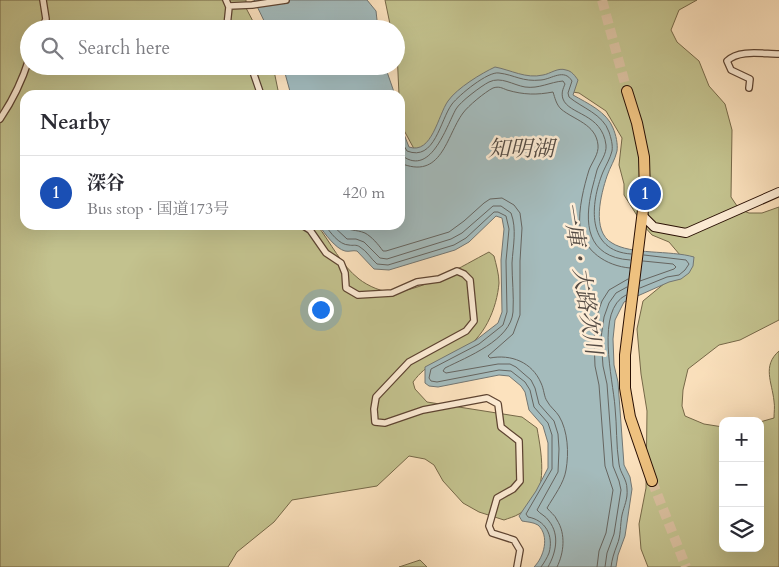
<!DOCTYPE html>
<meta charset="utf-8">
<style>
:root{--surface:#fff;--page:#f7f7f7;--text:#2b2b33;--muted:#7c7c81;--line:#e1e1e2;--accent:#8f2418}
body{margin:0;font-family:Cardo,"Noto Serif JP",serif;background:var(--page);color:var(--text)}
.controls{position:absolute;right:15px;bottom:15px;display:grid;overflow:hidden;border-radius:10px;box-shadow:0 5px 20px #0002}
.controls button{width:45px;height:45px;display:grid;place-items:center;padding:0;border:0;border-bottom:1px solid var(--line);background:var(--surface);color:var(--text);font:25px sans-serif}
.you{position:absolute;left:320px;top:309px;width:18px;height:18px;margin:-12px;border:4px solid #fff;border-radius:50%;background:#1a73e8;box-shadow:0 0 0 8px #1a73e833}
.badge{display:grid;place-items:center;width:32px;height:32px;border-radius:50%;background:var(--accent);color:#fff;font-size:16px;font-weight:700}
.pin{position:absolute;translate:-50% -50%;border:2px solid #fff;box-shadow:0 1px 5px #0006}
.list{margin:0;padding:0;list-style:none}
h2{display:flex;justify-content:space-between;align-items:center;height:65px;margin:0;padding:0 20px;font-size:21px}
h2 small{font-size:16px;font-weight:400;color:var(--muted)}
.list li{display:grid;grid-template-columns:32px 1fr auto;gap:15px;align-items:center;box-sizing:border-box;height:75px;padding:0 20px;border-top:1px solid var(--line)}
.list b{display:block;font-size:19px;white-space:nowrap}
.list p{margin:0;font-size:16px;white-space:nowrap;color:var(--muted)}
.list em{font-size:16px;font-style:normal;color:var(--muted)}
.icon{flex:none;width:28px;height:28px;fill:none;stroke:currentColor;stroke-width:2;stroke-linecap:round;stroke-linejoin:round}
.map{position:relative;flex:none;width:779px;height:567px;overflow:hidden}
.search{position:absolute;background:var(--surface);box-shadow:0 5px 20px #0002;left:20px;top:20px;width:385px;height:55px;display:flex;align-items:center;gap:12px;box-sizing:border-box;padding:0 18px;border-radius:28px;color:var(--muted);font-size:19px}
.panel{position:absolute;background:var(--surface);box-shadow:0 5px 20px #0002;left:20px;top:90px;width:385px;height:140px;border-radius:15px}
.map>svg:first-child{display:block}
</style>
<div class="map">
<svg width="779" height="567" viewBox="0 0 779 567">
<rect width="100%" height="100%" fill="#fce2be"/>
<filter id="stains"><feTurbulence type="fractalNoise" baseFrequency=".004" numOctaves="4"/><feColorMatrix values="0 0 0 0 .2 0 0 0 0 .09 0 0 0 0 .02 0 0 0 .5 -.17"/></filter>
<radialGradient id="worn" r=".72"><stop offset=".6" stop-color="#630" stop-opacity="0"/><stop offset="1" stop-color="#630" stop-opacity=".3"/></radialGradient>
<path fill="#c3c28e" stroke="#766848" d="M 0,0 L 246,0 L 246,8 L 257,29 L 29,29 L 29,66 L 273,66 L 279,95 L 25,95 L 25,225 L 317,225 C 331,243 341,265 359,279 C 368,286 383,293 395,292 C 426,289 462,266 489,252 L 494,256 C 496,264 499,274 499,283 C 497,308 484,340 460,351 C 440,361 427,363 413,382 L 415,389 L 427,402 L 522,417 L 537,428 C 542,456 550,498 519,514 C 514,517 509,518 504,520 L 479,512 L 463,503 L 443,481 L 434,465 L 425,459 L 409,456 L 377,486 L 292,500 L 274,522 L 237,552 L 228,567 L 0,567 Z
M 385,0 L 697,0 L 679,10 L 671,30 L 677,42 L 699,61 L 709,86 L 725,104 L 732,130 L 731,197 L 739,209 L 749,213 L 762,213 L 779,207 L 779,320 L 740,340 L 719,345 L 688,369 L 683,390 L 682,406 L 685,416 L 704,424 L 723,427 L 723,548 L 760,548 L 760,422 L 774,418 C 774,412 775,407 774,401 C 772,382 762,366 779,351 L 779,567 L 648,567 L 641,549 L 639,524 L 646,488 L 647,411 L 641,374 L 637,329 L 643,301 L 677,273 L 680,255 L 669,242 L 652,235 L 643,225 L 624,195 L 624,184 L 619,165 L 622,138 L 606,111 L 579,93 L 548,88 L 419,158 L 400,123 L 400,95 L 399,95 L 396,29 L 391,29 Z
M 420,560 L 427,567 L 399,567 Z"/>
<path fill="#a4bbbc" stroke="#737672" d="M 254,0 L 367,0 L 376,11 L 378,29 L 268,29 Z
M 283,66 L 385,66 L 395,95 L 291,95 Z
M 495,67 C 511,70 526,79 543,75 C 550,74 558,67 566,70 C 572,71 575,76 578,80 L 573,95 C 587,103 607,112 613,128 C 616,135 618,144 617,151 C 615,160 610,167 607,176 C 601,194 591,231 612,243 C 631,255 670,250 694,257 L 693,266 L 689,273 L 681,279 L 669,282 L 624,302 L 615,320 L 613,339 L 614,365 L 618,382 L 624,465 L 630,477 L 632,489 L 625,536 L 618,555 L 616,567 L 534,567 C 544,557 550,536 538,525 C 533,522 527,522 522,521 L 519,516 L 536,491 L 548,468 L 548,443 L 543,426 L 529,410 L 525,392 L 521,386 L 509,376 L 499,375 L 438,387 L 429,386 L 425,383 L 425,367 L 476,340 L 498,323 L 502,312 L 501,260 L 504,229 L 502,218 L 496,216 L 469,242 L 455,250 L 389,270 L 374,269 L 357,251 C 353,250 349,252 345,251 C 336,249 324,233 319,225 L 400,225 L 400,124 L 409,147 C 432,155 438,115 448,101 C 457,88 482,73 495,67 Z"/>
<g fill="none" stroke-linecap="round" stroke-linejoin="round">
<path stroke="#666560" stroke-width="1" d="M 400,139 L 407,151 C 435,162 440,120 452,104 C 459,95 488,71 499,73 C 515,75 522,82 541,80 C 552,79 564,68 572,81 L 568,93 L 569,97 C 582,108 603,114 609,132 C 611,138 613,145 612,151 C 610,159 606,165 603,172 C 590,204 586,251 631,254
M 400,154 C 430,180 446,127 456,109 C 460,102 481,86 489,82 C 501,76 513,85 525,87 C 539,89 550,82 563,81 L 565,84 C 563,89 561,93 563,99 C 569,115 602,113 606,145 C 607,154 600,162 597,170 C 595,176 594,183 592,189 C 584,223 586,257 630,260
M 400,163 C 442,181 446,136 463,113 C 468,106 485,92 493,88 C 499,86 502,88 507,90 C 524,95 537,95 553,92 C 555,98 556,104 561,109 C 574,120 596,124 598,145 C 599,154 592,162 589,170 C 584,186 578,210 580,227 C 584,251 606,266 630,268
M 325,225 C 330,232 339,245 349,245 C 353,246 356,244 360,247 C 367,251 371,259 377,264 L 388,265 L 454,245 L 466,238 L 494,212 L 498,212 L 506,216 L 509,229 L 506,261 L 507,312 L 503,325 L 479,344 L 431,369 L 429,378 L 431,381 L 437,382 L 499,370 L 511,371 L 525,382 L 530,390 L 534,407 L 548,423 L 552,435 L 552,469 L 526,514 L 528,517 C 545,520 554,535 549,553 C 547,558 544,563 541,567
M 332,225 L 347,239 L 356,239 L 364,242 L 380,258 L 387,259 L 451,239 L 462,233 L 493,206 L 501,206 L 511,213 C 517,229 513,246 512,263 C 512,279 514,296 513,312 C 511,340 467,357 445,368 L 443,371 L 446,373 L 498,364 L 510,364 L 516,367 L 531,380 L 535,388 L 539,404 L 554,421 L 558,434 L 559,449 L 558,472 L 537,510 C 540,514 546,516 549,521 C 560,535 556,553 548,567
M 342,225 C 350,232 355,229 365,233 C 372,237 378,244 383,251 L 386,251 L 449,232 L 464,221 L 484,203 L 490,199 L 502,198 L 514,205 L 520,213 L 522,228 L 520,261 L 520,315 L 513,334 L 488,356 L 490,358 C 511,354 532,362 541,383 C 544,389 544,397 547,401 C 550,407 556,411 559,416 C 568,431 569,453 566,470 C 564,483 554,496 547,508 C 550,512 555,515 557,520 C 566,534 564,553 557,567
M 640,281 L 674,269 L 676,267 L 673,264 L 643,261
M 640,288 L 667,277 L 679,275 L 685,270 L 689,264 L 686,260 L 644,255
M 597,567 L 599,551 L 606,533 L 613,490 L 605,466 L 599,385 L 595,366 L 594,339 L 596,318 L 602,301 L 609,290 L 628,279
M 605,567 L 607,553 L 614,534 L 621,490 L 619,481 L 613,466 L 607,384 L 603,366 L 601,338 L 604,317 L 609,303 L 616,293 L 627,287
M 611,567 C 612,559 614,553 617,545 C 621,536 620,525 622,515 C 624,506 628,499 627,489 C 627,479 620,473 619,464 C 616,445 617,426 615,407 C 613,379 595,310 626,295"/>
<path stroke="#dcc2a2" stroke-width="10" stroke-dasharray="10 5" stroke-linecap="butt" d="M 602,0 L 627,91
M 652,481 L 686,567"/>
<g stroke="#5e4432" stroke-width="8">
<path id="street" d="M 226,0 L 229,7 L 227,26 L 229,29
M 229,6 L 252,5 L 286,0
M 42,29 L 46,19 L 43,0
M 251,66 L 261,95
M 749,88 L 750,79 L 731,70 L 727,61 C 739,49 763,54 779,54
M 0,119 C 13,100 22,81 29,59
M 302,225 L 310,230 L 326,253 L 341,263 L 345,273 L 346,288 L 358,295 L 392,293 L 417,282 L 439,279 L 457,271 L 464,274 L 470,280 L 474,321 L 466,331 L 409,362 L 376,397 L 374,409 L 375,422 L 385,423 L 423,410 L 487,398 L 498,404 L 501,427 L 519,441 L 520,481 L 513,489 L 497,498 L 489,526 L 492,533 L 514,540 L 520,550 L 517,567"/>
</g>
<g stroke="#290f03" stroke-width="10">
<path id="secondary" d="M 643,216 L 654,227 L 686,233 L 779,192"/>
</g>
<g stroke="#290f03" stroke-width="12">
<path id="highway" d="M 627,91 L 637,123 L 644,157 L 645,194 L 625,355 L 625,388 L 630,417 L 652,481"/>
</g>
<use href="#street" stroke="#fdecd5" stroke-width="5.5"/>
<use href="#secondary" stroke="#fdecd5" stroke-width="8"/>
<use href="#highway" stroke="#eec17f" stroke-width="10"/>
</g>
<g text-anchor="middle" stroke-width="5" stroke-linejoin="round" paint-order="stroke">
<g font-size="22" font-style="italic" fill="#544b44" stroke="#fdecd5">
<text x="521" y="156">知明湖</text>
<text transform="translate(583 278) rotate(81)" y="8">一庫・大路次川</text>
</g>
</g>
<rect width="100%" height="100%" filter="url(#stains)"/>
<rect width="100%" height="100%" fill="url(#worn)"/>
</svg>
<div class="controls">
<button>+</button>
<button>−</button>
<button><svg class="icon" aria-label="layers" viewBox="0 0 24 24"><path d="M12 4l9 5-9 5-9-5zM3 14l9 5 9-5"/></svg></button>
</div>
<div class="you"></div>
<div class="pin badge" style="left:645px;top:194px;background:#1a4fb4">1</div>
<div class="search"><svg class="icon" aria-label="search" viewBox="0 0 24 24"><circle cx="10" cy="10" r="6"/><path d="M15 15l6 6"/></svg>Search here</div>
<section class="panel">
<h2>Nearby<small></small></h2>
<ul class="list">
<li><span class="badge" style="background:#1a4fb4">1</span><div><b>深谷</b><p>Bus stop · 国道173号</p></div><em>420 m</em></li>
</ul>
</section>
</div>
